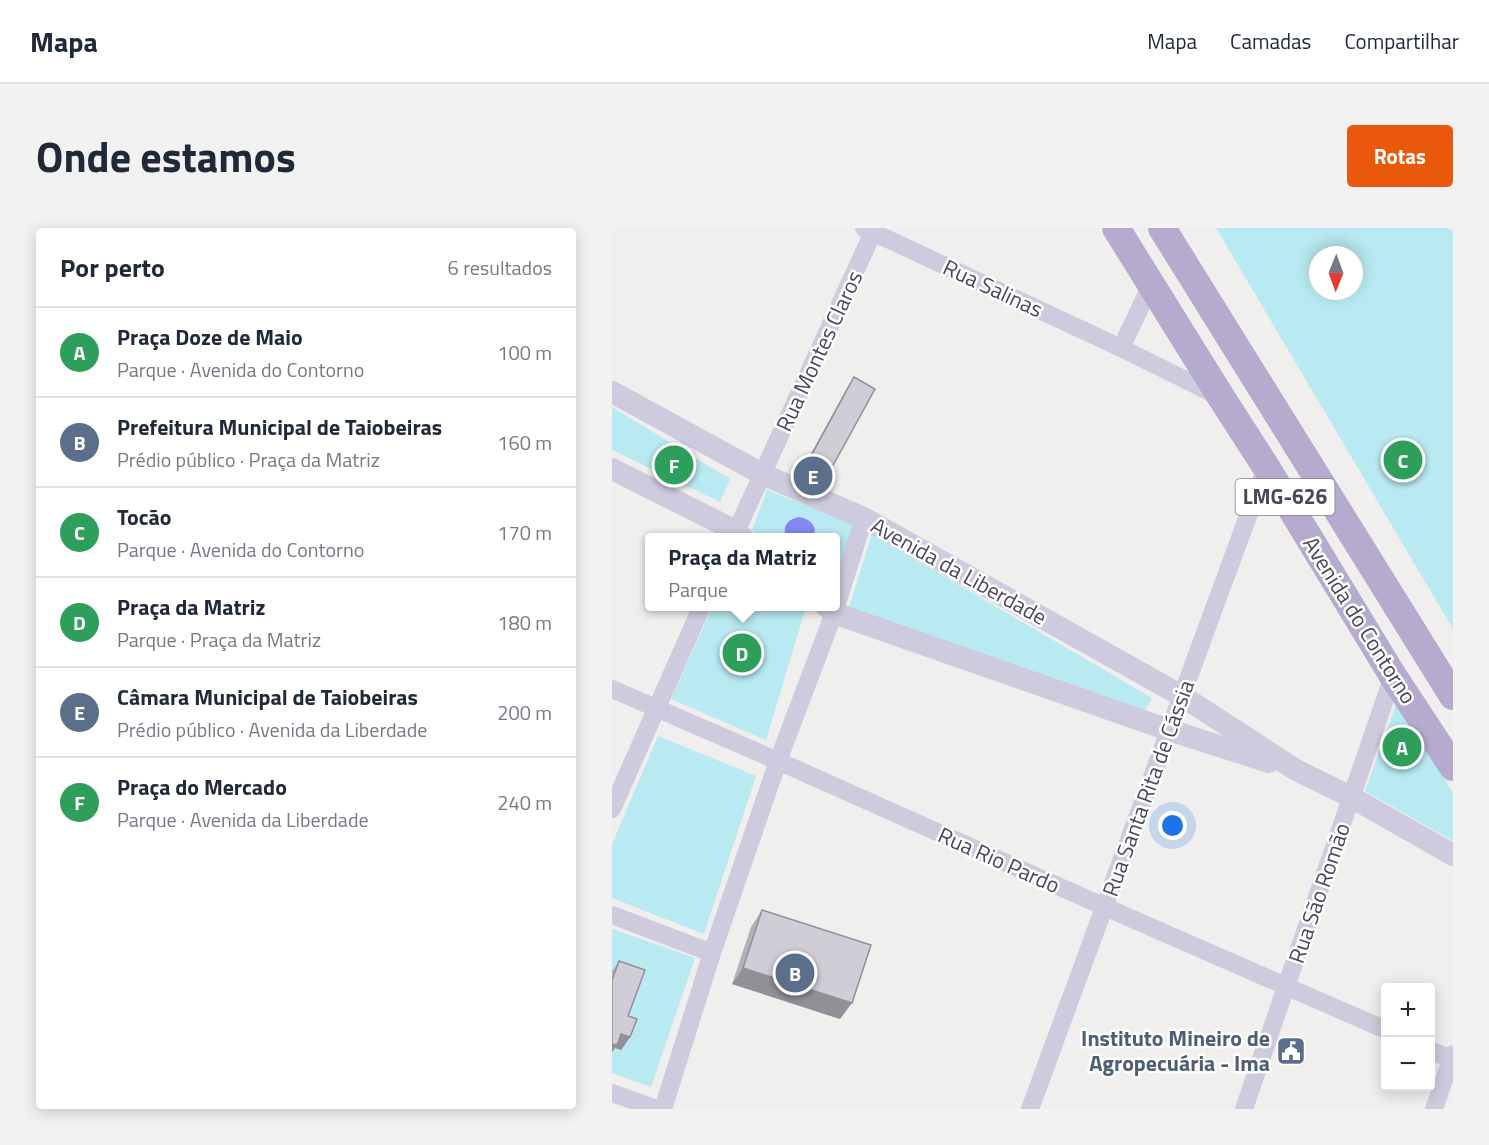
<!DOCTYPE html>
<html lang="pt">
<meta charset="utf-8">
<style>
:root{--surface:#fff;--page:#f2f2f3;--text:#1f2937;--muted:#747a83;--line:#e0e1e3;--accent:#ea580c}
body{margin:0;font-family:"Titillium Web",sans-serif;background:var(--page);color:var(--text)}
.controls{position:absolute;right:18px;bottom:18px;display:grid;overflow:hidden;border-radius:6px;box-shadow:0 3px 15px #0003}
.controls button{width:54px;height:54px;display:grid;place-items:center;padding:0;border:0;border-bottom:2px solid var(--line);background:var(--surface);color:var(--text);font:30px sans-serif}
.compass{position:absolute;left:697px;top:18px;width:54px;height:54px;border-radius:50%;background:var(--surface);box-shadow:0 3px 15px #0003;rotate:181deg}
.you{position:absolute;left:561px;top:598px;width:21px;height:21px;margin:-15px;border:4px solid #fff;border-radius:50%;background:#1a73e8;box-shadow:0 0 0 9px #1a73e833}
.badge{display:grid;place-items:center;width:39px;height:39px;border-radius:50%;background:var(--accent);color:#fff;font-size:20px;font-weight:700}
.pin{position:absolute;translate:-50% -50%;border:3px solid #fff;box-shadow:0 2px 6px #0006}
.popup{position:absolute;left:33px;top:305px;width:195px;height:78px;box-sizing:border-box;display:grid;place-content:center;border-radius:6px;background:var(--surface);filter:drop-shadow(0 2px 4px #0005);font-size:20px;white-space:nowrap;color:var(--muted)}
.popup b{font-size:22px;color:var(--text)}
.popup::after{content:'';position:absolute;left:50%;top:100%;margin-left:-12px;border:12px solid transparent;border-top-color:var(--surface)}
.list{margin:0;padding:0;list-style:none}
h2{display:flex;justify-content:space-between;align-items:center;height:78px;margin:0;padding:0 24px;font-size:26px}
h2 small{font-size:20px;font-weight:400;color:var(--muted)}
.list li{display:grid;grid-template-columns:39px 1fr auto;gap:18px;align-items:center;box-sizing:border-box;height:90px;padding:0 24px;border-top:2px solid var(--line)}
.list b{display:block;font-size:22px;white-space:nowrap}
.list p{margin:0;font-size:20px;white-space:nowrap;color:var(--muted)}
.list em{font-size:20px;font-style:normal;color:var(--muted)}
.map{position:relative;flex:none;width:841px;height:881px;overflow:hidden;border-radius:6px}
header{display:flex;align-items:center;gap:36px;box-sizing:border-box;height:84px;padding:0 30px;background:var(--surface);border-bottom:2px solid var(--line)}
header strong{font-size:28px}
nav{display:flex;gap:33px;margin-inline-start:auto;font-size:21px}
.intro{display:flex;align-items:center;justify-content:space-between;box-sizing:border-box;height:144px;padding:0 36px}
h1{margin:0;font-size:42px}
.button{padding:15px 27px;border-radius:6px;background:var(--accent);color:#fff;font-size:21px;font-weight:700}
main{display:flex;gap:36px;padding:0 36px}
aside{flex:1;background:var(--surface);border-radius:6px;box-shadow:0 3px 15px #0003}
.map>svg:first-child{display:block}
</style>
<header>
<strong>Mapa</strong>
<nav><a>Mapa</a><a>Camadas</a><a>Compartilhar</a></nav>
</header>
<div class="intro"><h1>Onde estamos</h1><a class="button">Rotas</a></div>
<main>
<aside>
<h2>Por perto<small>6 resultados</small></h2>
<ul class="list">
<li><span class="badge" style="background:#2e9e5b">A</span><div><b>Praça Doze de Maio</b><p>Parque · Avenida do Contorno</p></div><em>100 m</em></li>
<li><span class="badge" style="background:#5c6f8a">B</span><div><b>Prefeitura Municipal de Taiobeiras</b><p>Prédio público · Praça da Matriz</p></div><em>160 m</em></li>
<li><span class="badge" style="background:#2e9e5b">C</span><div><b>Tocão</b><p>Parque · Avenida do Contorno</p></div><em>170 m</em></li>
<li><span class="badge" style="background:#2e9e5b">D</span><div><b>Praça da Matriz</b><p>Parque · Praça da Matriz</p></div><em>180 m</em></li>
<li><span class="badge" style="background:#5c6f8a">E</span><div><b>Câmara Municipal de Taiobeiras</b><p>Prédio público · Avenida da Liberdade</p></div><em>200 m</em></li>
<li><span class="badge" style="background:#2e9e5b">F</span><div><b>Praça do Mercado</b><p>Parque · Avenida da Liberdade</p></div><em>240 m</em></li>
</ul>
</aside>
<div class="map">
<svg width="841" height="881" viewBox="0 0 841 881">
<rect width="100%" height="100%" fill="#f0efed"/>
<path fill="#b9e9f1" fill-rule="evenodd" d="M 604,0 L 841,0 L 841,401 ZM 706,27 L 742,27 L 742,63 L 706,63 Z
M 0,179 L 118,251 L 108,274 L 0,222 Z
M 155,262 L 242,296 L 223,358 L 223,310 L 149,309 L 140,302 Z
M 260,306 L 540,470 L 533,483 L 237,379 Z
M 101,378 L 194,379 L 154,512 L 59,471 Z
M 785,474 L 841,565 L 841,613 L 753,563 Z
M 46,508 L 144,548 L 92,706 L 0,670 L 0,616 Z
M 0,701 L 83,730 L 39,859 L 0,845 Z"/>
<path fill="#8488f0" d="M 187,289 C 199,291 205,298 202,309 L 174,309 C 170,298 176,291 187,289 Z"/>
<g fill="none" stroke-linecap="round" stroke-linejoin="round">
<path stroke="#cfcbde" stroke-width="18" d="M 252,0 L 509,120 L 606,168
M 509,120 L 539,57
M 121,310 L 263,0
M 0,461 L 166,533 L 493,679 L 774,802
M 0,581 L 90,378
M 0,687 L 100,725
M 818,822 L 841,832
M 0,865 L 45,881
M 51,881 L 100,725 L 166,533 L 222,385 L 252,290
M 418,881 L 654,239
M 632,881 L 781,448
M 822,881 L 841,826"/>
<path stroke="#cfcbde" stroke-width="22" d="M 0,164 L 150,246 L 252,290 L 570,468 L 684,542 L 739,569 L 841,627
M 0,241 L 124,303 L 131,310
M 214,378 L 222,385 L 557,502 L 657,534"/>
<path stroke="#b4abce" stroke-width="28" d="M 504,0 L 609,169 L 654,239 L 781,448 L 841,539
M 550,0 L 841,468"/>
</g>
<path fill="#b4b0b8" d="M 242,149 L 219,241 L 213,250 L 192,238 L 236,158 Z
M 150,682 L 228,791 L 120,756 L 139,699 Z
M 7,733 L 16,788 L 18,809 L 9,822 L 3,820 L 0,824 L 0,743 Z"/>
<path fill="#929096" d="M 131,740 L 240,775 L 228,791 L 120,756 Z
M 9,806 L 18,809 L 9,822 L 3,820 L 0,824 L 0,816 Z"/>
<path fill="#d1cdd6" stroke="#929096" stroke-width="1.5" d="M 242,149 L 263,161 L 219,241 L 198,230 Z
M 150,682 L 259,717 L 240,775 L 131,740 Z
M 7,733 L 33,742 L 16,788 L 25,791 L 18,809 L 9,806 L 5,817 L 0,816 L 0,752 Z"/>
<defs>
<g id="civic-square" transform="scale(1.5)"><rect x="-9" y="-9" width="18" height="18" rx="4" fill="#5c6f8a" stroke="#fff"/><path d="M-.6-6.5H3V-4.5H.6V-3L4-1V1h2V6H-6V1h2V-1L-.6-3ZM-1.2 2.5V6h2.4V2.5Z" fill="#fff"/></g>
</defs>
<g fill-rule="evenodd">
<use href="#civic-square" x="679" y="823"/>
</g>
<g text-anchor="middle" stroke-width="5" stroke-linejoin="round" paint-order="stroke">
<rect fill="#fff" stroke="#807d8d" stroke-width="1.5" x="623.5" y="251" width="99" height="36" rx="4.5"/>
<g font-size="21" font-weight="bold" fill="#4a455c">
<text x="673" y="276">LMG-626</text>
</g>
<g font-size="22" fill="#4a455c" stroke="#fff">
<text transform="translate(381 60) rotate(25)" y="8">Rua Salinas</text>
<text transform="translate(207 123) rotate(-65)" y="8">Rua Montes Claros</text>
<text transform="translate(347 343) rotate(29)" y="8">Avenida da Liberdade</text>
<text transform="translate(748 392) rotate(58)" y="8">Avenida do Contorno</text>
<text transform="translate(536 560) rotate(-70)" y="8">Rua Santa Rita de Cássia</text>
<text transform="translate(387 632) rotate(24)" y="8">Rua Rio Pardo</text>
<text transform="translate(707 665) rotate(-71)" y="8">Rua São Romão</text>
</g>
<g font-size="22" font-weight="bold" fill="#4e5e75" stroke="#fff" text-anchor="end">
<text x="658" y="818">Instituto Mineiro de<tspan x="658" dy="25">Agropecuária - Ima</tspan></text>
</g>
</g>
</svg>
<div class="controls">
<button>+</button>
<button>−</button>
</div>
<svg class="compass" viewBox="-18 -18 36 36"><path d="M0-13l5 13h-10z" fill="#e53935"/><path d="M0 13l5-13h-10z" fill="#747a83"/></svg>
<div class="you"></div>
<div class="pin badge" style="left:790px;top:519px;background:#2e9e5b">A</div>
<div class="pin badge" style="left:183px;top:745px;background:#5c6f8a">B</div>
<div class="pin badge" style="left:791px;top:232px;background:#2e9e5b">C</div>
<div class="pin badge" style="left:130px;top:425px;background:#2e9e5b">D</div>
<div class="popup"><b>Praça da Matriz</b>Parque</div>
<div class="pin badge" style="left:201px;top:248px;background:#5c6f8a">E</div>
<div class="pin badge" style="left:62px;top:237px;background:#2e9e5b">F</div>
</div>
</main>
